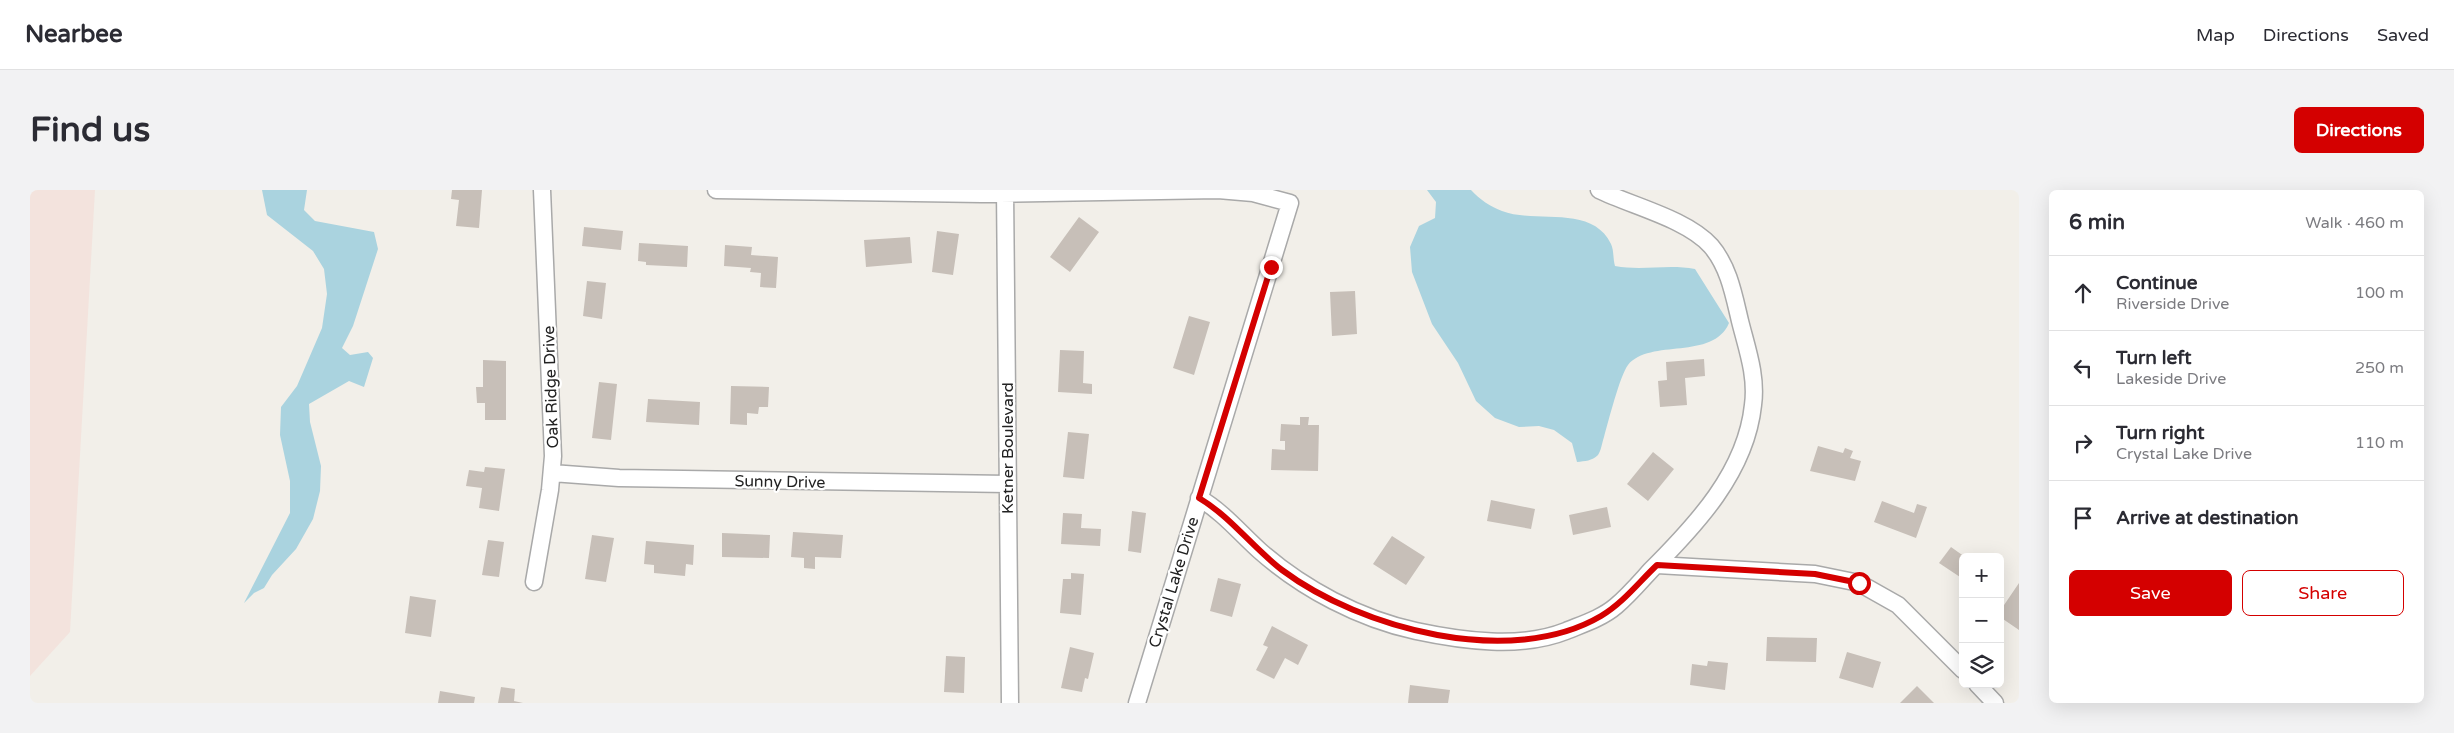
<!DOCTYPE html>
<meta charset="utf-8">
<style>
:root{--surface:#fff;--page:#f2f2f3;--text:#2b2b33;--muted:#7c7c81;--line:#e1e1e2;--accent:#d40000}
body{margin:0;font-family:"Varela Round",sans-serif;background:var(--page);color:var(--text)}
.controls{position:absolute;right:15px;bottom:15px;display:grid;overflow:hidden;border-radius:8px;box-shadow:0 5px 20px #0002}
.controls button{width:45px;height:45px;display:grid;place-items:center;padding:0;border:0;border-bottom:1px solid var(--line);background:var(--surface);color:var(--text);font:25px sans-serif}
.stop{position:absolute;width:15px;height:15px;margin:-11px;border:4px solid #d40000;border-radius:50%;background:#fff}
.stop.end{background:#d40000;border-color:#fff;box-shadow:0 1px 5px #0008}
.list{margin:0;padding:0;list-style:none}
h2{display:flex;justify-content:space-between;align-items:center;height:65px;margin:0;padding:0 20px;font-size:21px}
h2 small{font-size:16px;font-weight:400;color:var(--muted)}
.list li{display:grid;grid-template-columns:32px 1fr auto;gap:15px;align-items:center;box-sizing:border-box;height:75px;padding:0 20px;border-top:1px solid var(--line)}
.list b{display:block;font-size:19px;white-space:nowrap}
.list p{margin:0;font-size:16px;white-space:nowrap;color:var(--muted)}
.list em{font-size:16px;font-style:normal;color:var(--muted)}
.actions{display:flex;gap:10px;padding:15px 20px}
.actions a{flex:1;padding:11px 0;border:1px solid var(--accent);border-radius:8px;text-align:center;font-size:18px;color:var(--accent)}
.actions .main{background:var(--accent);color:#fff}
.icon{flex:none;width:28px;height:28px;fill:none;stroke:currentColor;stroke-width:2;stroke-linecap:round;stroke-linejoin:round}
.map{position:relative;flex:none;width:1989px;height:513px;overflow:hidden;border-radius:8px}
header{display:flex;align-items:center;gap:30px;box-sizing:border-box;height:70px;padding:0 25px;background:var(--surface);border-bottom:1px solid var(--line)}
header strong{font-size:24px}
nav{display:flex;gap:28px;margin-inline-start:auto;font-size:18px}
.intro{display:flex;align-items:center;justify-content:space-between;box-sizing:border-box;height:120px;padding:0 30px}
h1{margin:0;font-size:35px}
.button{padding:12px 22px;border-radius:8px;background:var(--accent);color:#fff;font-size:18px;font-weight:700}
main{display:flex;gap:30px;padding:0 30px}
aside{flex:1;background:var(--surface);border-radius:8px;box-shadow:0 5px 20px #0002}
.map>svg:first-child{display:block}
</style>
<header>
<strong>Nearbee</strong>
<nav><a>Map</a><a>Directions</a><a>Saved</a></nav>
</header>
<div class="intro"><h1>Find us</h1><a class="button">Directions</a></div>
<main>
<div class="map">
<svg width="1989" height="513" viewBox="0 0 1989 513">
<rect width="100%" height="100%" fill="#f2efe9"/>
<path fill="#f3e3dd" d="M 0,0 L 65,0 L 40,442 L 0,486 Z"/>
<path fill="#aad3df" d="M 232,0 L 277,0 L 274,20 L 285,31 L 344,42 L 348,59 L 323,136 L 312,158 L 320,165 L 338,162 L 343,168 L 334,197 L 319,191 L 279,214 L 280,232 L 291,276 L 290,301 L 283,329 L 266,359 L 242,385 L 234,398 L 224,403 L 214,413 L 260,323 L 260,291 L 250,245 L 251,217 L 267,196 L 292,138 L 297,104 L 294,79 L 283,61 L 237,25 Z
M 1397,0 L 1441,0 C 1449,9 1461,17 1472,21 C 1505,34 1562,14 1581,54 C 1584,60 1583,70 1585,76 C 1612,81 1638,74 1665,79 L 1699,133 C 1683,171 1620,148 1598,175 C 1590,185 1578,233 1574,247 C 1572,253 1571,261 1568,265 C 1562,271 1555,271 1547,272 L 1542,253 L 1524,240 L 1509,236 L 1489,237 L 1465,228 L 1446,211 L 1428,173 L 1402,134 L 1382,82 L 1380,57 L 1389,36 L 1405,28 L 1406,12 Z"/>
<path fill="#c7bfb8" d="M 422,0 L 452,0 L 449,38 L 426,36 L 429,10 L 421,9 Z
M 1049,27 L 1069,42 L 1040,82 L 1020,67 Z
M 554,37 L 593,41 L 591,60 L 552,56 Z
M 907,41 L 929,44 L 923,85 L 902,82 Z
M 880,47 L 882,73 L 836,77 L 834,50 Z
M 609,53 L 658,56 L 657,77 L 616,75 L 616,72 L 608,71 Z
M 695,55 L 722,57 L 721,65 L 748,67 L 746,98 L 730,97 L 731,83 L 720,82 L 721,78 L 694,76 Z
M 557,91 L 576,93 L 572,129 L 553,126 Z
M 1325,101 L 1327,144 L 1302,146 L 1300,102 Z
M 1159,126 L 1180,132 L 1164,185 L 1143,178 Z
M 1030,160 L 1054,161 L 1053,193 L 1062,194 L 1062,204 L 1028,202 Z
M 1674,169 L 1675,186 L 1655,188 L 1657,215 L 1630,217 L 1628,191 L 1637,190 L 1636,172 Z
M 453,170 L 476,171 L 476,230 L 455,230 L 455,213 L 447,213 L 446,197 L 453,197 Z
M 569,192 L 587,194 L 581,250 L 562,248 Z
M 701,196 L 739,197 L 738,217 L 729,217 L 728,224 L 717,223 L 717,235 L 700,234 Z
M 618,209 L 670,212 L 669,235 L 616,232 Z
M 1270,227 L 1279,227 L 1278,235 L 1289,235 L 1288,281 L 1241,280 L 1242,259 L 1255,260 L 1255,251 L 1250,251 L 1251,234 L 1270,235 Z
M 1038,242 L 1059,244 L 1054,289 L 1033,287 Z
M 1788,256 L 1813,263 L 1815,258 L 1823,261 L 1820,268 L 1831,271 L 1825,291 L 1780,281 Z
M 1623,262 L 1644,279 L 1618,311 L 1597,294 Z
M 455,277 L 475,279 L 469,321 L 449,318 L 452,298 L 436,296 L 439,280 L 454,282 Z
M 1461,310 L 1505,319 L 1501,339 L 1457,331 Z
M 1852,311 L 1884,323 L 1887,314 L 1897,317 L 1886,348 L 1844,332 Z
M 1577,317 L 1581,337 L 1543,345 L 1539,325 Z
M 1102,321 L 1116,323 L 1111,363 L 1098,361 Z
M 1033,323 L 1052,324 L 1051,338 L 1071,339 L 1070,356 L 1031,354 Z
M 763,342 L 813,345 L 811,368 L 785,367 L 785,379 L 774,378 L 774,368 L 761,367 Z
M 692,343 L 740,345 L 739,368 L 692,367 Z
M 562,345 L 584,348 L 576,392 L 555,389 Z
M 1362,346 L 1395,367 L 1376,395 L 1343,374 Z
M 458,350 L 474,352 L 469,387 L 452,385 Z
M 616,351 L 664,355 L 663,375 L 656,374 L 655,386 L 624,383 L 624,375 L 614,374 Z
M 1921,357 L 1935,367 L 1933,367 L 1933,389 L 1909,373 Z
M 1041,383 L 1054,384 L 1051,425 L 1030,423 L 1033,389 L 1041,389 Z
M 1188,388 L 1211,394 L 1202,427 L 1180,421 Z
M 1989,393 L 1989,440 L 1970,427 L 1970,421 Z
M 380,406 L 406,410 L 401,447 L 375,443 Z
M 1242,436 L 1278,455 L 1268,475 L 1255,468 L 1244,489 L 1226,480 L 1238,457 L 1233,455 Z
M 1737,447 L 1787,448 L 1786,472 L 1736,471 Z
M 1040,457 L 1064,463 L 1058,489 L 1055,488 L 1052,502 L 1031,498 Z
M 1817,462 L 1851,472 L 1843,498 L 1809,488 Z
M 916,466 L 935,467 L 934,503 L 914,502 Z
M 1678,471 L 1698,473 L 1695,500 L 1660,495 L 1662,474 L 1677,476 Z
M 1380,495 L 1420,500 L 1418,513 L 1378,513 Z
M 1887,496 L 1904,513 L 1870,513 Z
M 471,497 L 485,499 L 484,511 L 493,513 L 468,513 Z
M 410,501 L 445,507 L 444,513 L 408,513 Z"/>
<g fill="none" stroke-linecap="round" stroke-linejoin="round">
<g stroke="#a9a9a9" stroke-width="19">
<path id="street" d="M 686,0 L 952,4 L 1188,0 L 1223,3 L 1260,13 L 1107,513
M 975,0 L 980,513
M 522,283 L 589,288 L 978,294
M 1169,308 C 1193,322 1210,343 1230,361 C 1273,399 1330,429 1386,441 C 1433,451 1491,459 1536,441 C 1553,434 1572,428 1586,416 C 1599,405 1610,392 1621,380 C 1666,335 1716,282 1723,215 C 1727,186 1717,159 1710,131 C 1704,106 1699,77 1681,56 C 1657,29 1602,16 1569,0
M 1627,375 L 1785,384 L 1829,393 L 1868,415 L 1933,480
M 504,392 L 520,300 L 523,266 L 512,0
M 1947,494 L 1965,513"/>
</g>
<use href="#street" stroke="#fff" stroke-width="16"/>
</g>
<g fill="none" stroke-linecap="round" stroke-linejoin="round">
<path stroke="#d40000" stroke-width="6" d="M 1241,77 L 1169,308 C 1201,327 1223,358 1252,380 C 1331,439 1481,479 1571,426 C 1593,413 1609,392 1627,375 L 1785,384 L 1829,393"/>
</g>
<g text-anchor="middle" stroke-width="4.5" stroke-linejoin="round" paint-order="stroke">
<g font-size="16" fill="#222" stroke="#fff">
<text transform="translate(520 197) rotate(-92)" y="6">Oak Ridge Drive</text>
<text transform="translate(977 258) rotate(-90)" y="6">Ketner Boulevard</text>
<text transform="translate(750 291) rotate(1)" y="6">Sunny Drive</text>
<text transform="translate(1143 392) rotate(-73)" y="6">Crystal Lake Drive</text>
</g>
</g>
</svg>
<div class="controls">
<button>+</button>
<button>−</button>
<button><svg class="icon" aria-label="layers" viewBox="0 0 24 24"><path d="M12 4l9 5-9 5-9-5zM3 14l9 5 9-5"/></svg></button>
</div>
<div class="stop" style="left:1829px;top:393px"></div>
<div class="stop end" style="left:1241px;top:77px"></div>
</div>
<aside>
<h2>6 min<small>Walk · 460 m</small></h2>
<ul class="list">
<li><svg class="icon" aria-label="ahead" viewBox="0 0 24 24"><path d="M12 20V5M6 11l6-6 6 6"/></svg><div><b>Continue</b><p>Riverside Drive</p></div><em>100 m</em></li>
<li><svg class="icon" aria-label="left" viewBox="0 0 24 24"><path d="M17 20v-9H6M10 6l-5 5 5 5"/></svg><div><b>Turn left</b><p>Lakeside Drive</p></div><em>250 m</em></li>
<li><svg class="icon" aria-label="right" viewBox="0 0 24 24"><path d="M7 20v-9h11M14 6l5 5-5 5"/></svg><div><b>Turn right</b><p>Crystal Lake Drive</p></div><em>110 m</em></li>
<li><svg class="icon" aria-label="arrive" viewBox="0 0 24 24"><path d="M6 21V4h12l-3 4 3 4H6"/></svg><div><b>Arrive at destination</b></div></li>
</ul>
<div class="actions"><a class="main">Save</a><a>Share</a></div>
</aside>
</main>
